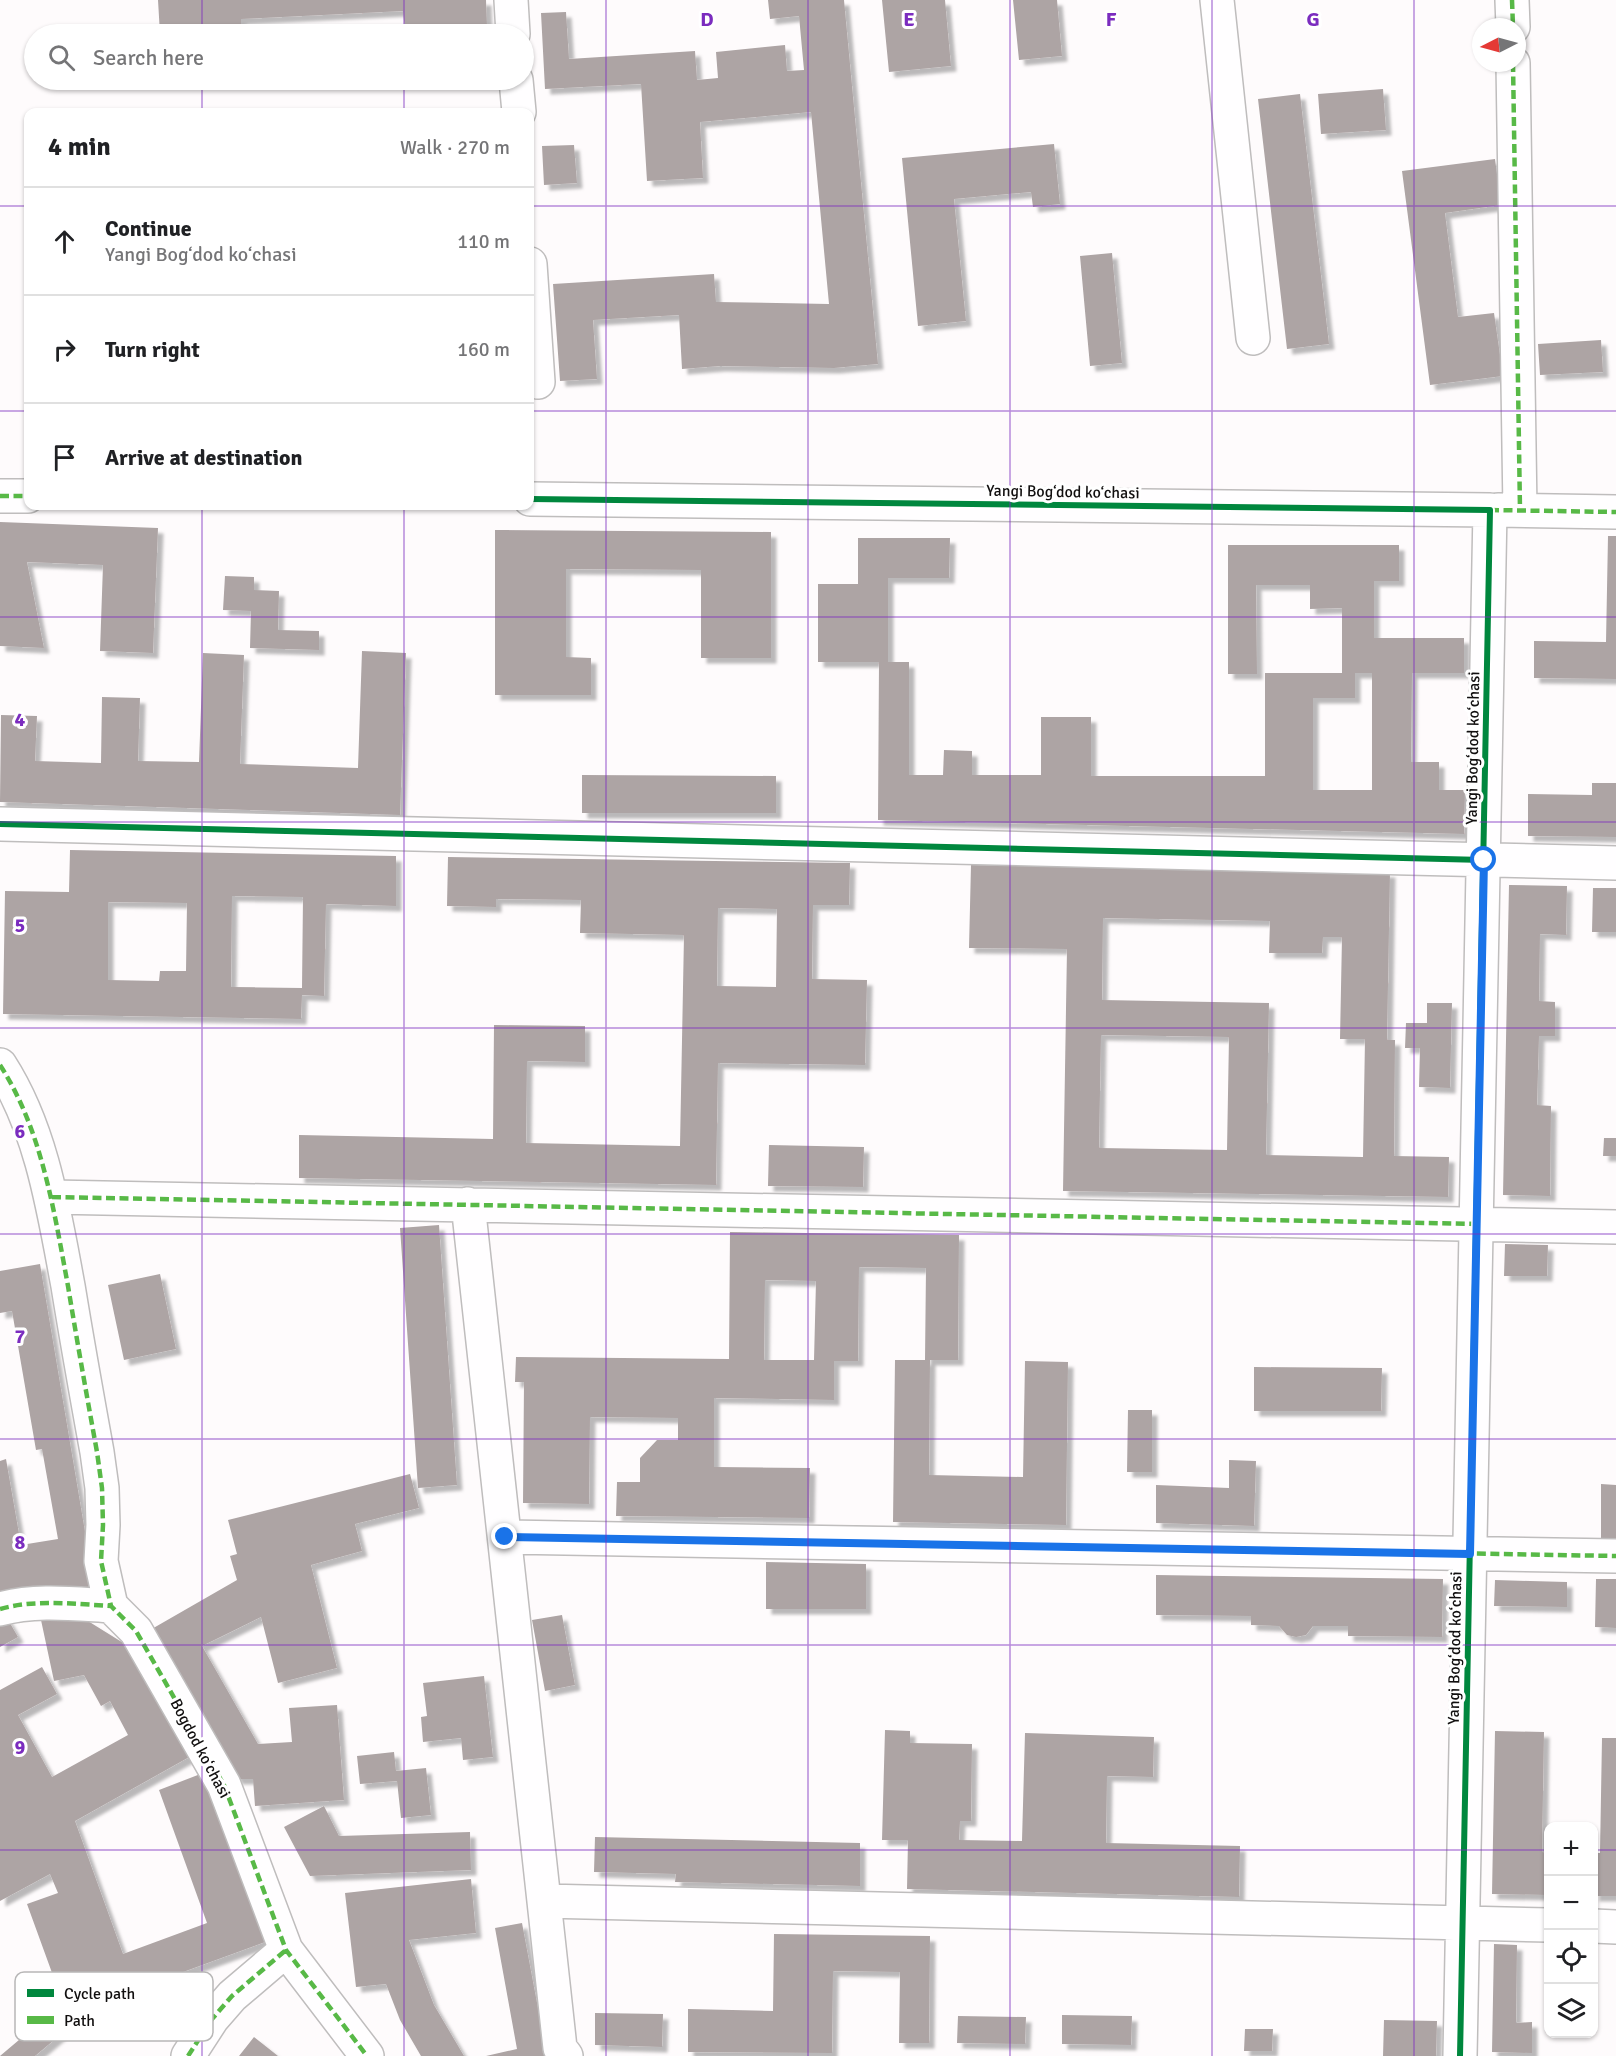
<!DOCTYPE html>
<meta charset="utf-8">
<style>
:root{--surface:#fff;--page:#f6f6f6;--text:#202124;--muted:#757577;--line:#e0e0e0}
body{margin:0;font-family:Signika,sans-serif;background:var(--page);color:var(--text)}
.controls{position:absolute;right:18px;bottom:18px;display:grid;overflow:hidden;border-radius:12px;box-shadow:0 2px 4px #0004}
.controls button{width:54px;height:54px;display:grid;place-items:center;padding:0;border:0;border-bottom:2px solid var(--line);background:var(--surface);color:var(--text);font:30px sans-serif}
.compass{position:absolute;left:1472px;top:18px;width:54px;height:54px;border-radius:50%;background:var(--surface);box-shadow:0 2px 4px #0004;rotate:264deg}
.stop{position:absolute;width:18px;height:18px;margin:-14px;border:4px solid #1a73e8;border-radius:50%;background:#fff}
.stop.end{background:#1a73e8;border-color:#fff;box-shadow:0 2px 6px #0008}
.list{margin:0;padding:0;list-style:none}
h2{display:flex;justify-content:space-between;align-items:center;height:78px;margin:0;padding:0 24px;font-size:26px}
h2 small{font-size:20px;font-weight:400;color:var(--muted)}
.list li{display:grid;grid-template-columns:39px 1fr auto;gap:18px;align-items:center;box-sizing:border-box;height:108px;padding:0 24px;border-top:2px solid var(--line)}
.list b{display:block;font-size:22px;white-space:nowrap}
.list p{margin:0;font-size:20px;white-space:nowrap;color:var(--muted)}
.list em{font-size:20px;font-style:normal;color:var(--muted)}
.icon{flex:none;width:33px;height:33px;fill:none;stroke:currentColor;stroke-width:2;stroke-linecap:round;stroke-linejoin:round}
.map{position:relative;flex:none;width:1616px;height:2056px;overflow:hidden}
.search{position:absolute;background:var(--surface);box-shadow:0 2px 4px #0004;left:24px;top:24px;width:510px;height:66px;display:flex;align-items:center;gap:15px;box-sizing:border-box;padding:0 21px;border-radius:33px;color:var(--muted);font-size:22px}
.panel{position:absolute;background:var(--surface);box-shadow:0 2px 4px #0004;left:24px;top:108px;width:510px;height:402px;border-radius:12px}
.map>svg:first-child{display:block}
</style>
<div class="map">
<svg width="1616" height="2056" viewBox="0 0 1616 2056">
<defs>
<filter id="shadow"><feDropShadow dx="5.5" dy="5.5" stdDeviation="1.5" flood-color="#0004"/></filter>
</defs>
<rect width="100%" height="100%" fill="#fefbfc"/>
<path fill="#ada4a4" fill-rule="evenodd" filter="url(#shadow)" d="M 158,0 L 486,0 L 487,26 L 405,30 L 403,11 L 241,19 L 241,34 L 160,34 Z
M 768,0 L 844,0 L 878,364 L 834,368 L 720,366 L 682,369 L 679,315 L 593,320 L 597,379 L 560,381 L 553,284 L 714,274 L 716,302 L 829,304 L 811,112 L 700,122 L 703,178 L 647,181 L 641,84 L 545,89 L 541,13 L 566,12 L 569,59 L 695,51 L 697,80 L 718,78 L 716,52 L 785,45 L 787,71 L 804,70 L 799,16 L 770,19 Z
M 882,0 L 945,0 L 951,66 L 889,72 Z
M 1013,0 L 1057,0 L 1062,56 L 1019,60 Z
M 1383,89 L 1386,130 L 1321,134 L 1318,94 Z
M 1300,94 L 1329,344 L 1287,349 L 1258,99 Z
M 1054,144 L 1060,204 L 1033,207 L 1031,192 L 954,199 L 966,321 L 918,326 L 902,158 Z
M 574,145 L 577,183 L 544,185 L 542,146 Z
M 1495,159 L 1501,205 L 1445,213 L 1458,317 L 1494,313 L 1503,376 L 1430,385 L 1402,171 Z
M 1112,253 L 1122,363 L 1090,366 L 1080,256 Z
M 1601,340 L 1603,372 L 1540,375 L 1538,344 Z
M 0,522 L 158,528 L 153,653 L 100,651 L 103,565 L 27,562 L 44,648 L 0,646 Z
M 495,530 L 771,532 L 771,658 L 701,658 L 701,570 L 566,569 L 566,657 L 591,658 L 591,695 L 495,695 Z
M 1608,536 L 1616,536 L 1616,679 L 1534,678 L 1534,641 L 1606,642 Z
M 858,538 L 950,538 L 949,578 L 888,578 L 888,662 L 909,662 L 909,775 L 943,775 L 944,750 L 972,751 L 972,775 L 1041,775 L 1041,717 L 1091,717 L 1091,776 L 1265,776 L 1265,673 L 1342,673 L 1342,608 L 1310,609 L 1310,585 L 1256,585 L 1257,674 L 1228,674 L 1228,545 L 1399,545 L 1399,581 L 1374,581 L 1374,638 L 1464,638 L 1464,673 L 1412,673 L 1411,762 L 1439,762 L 1439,790 L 1465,790 L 1464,834 L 878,820 L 879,662 L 818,662 L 818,584 L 858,584 ZM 1355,673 L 1372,673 L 1372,790 L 1313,790 L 1313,698 L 1355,698 Z
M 225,576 L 254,577 L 254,590 L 279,591 L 278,630 L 319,631 L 319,650 L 250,648 L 251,611 L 223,610 Z
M 362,651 L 406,653 L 400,815 L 0,802 L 1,715 L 37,716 L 35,761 L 101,763 L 102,697 L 140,698 L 138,761 L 199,762 L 203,653 L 244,655 L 240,764 L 358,768 Z
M 582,775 L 776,776 L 776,813 L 582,813 Z
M 1592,783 L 1616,783 L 1616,837 L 1528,836 L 1528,794 L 1592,795 Z
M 70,850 L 396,856 L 396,906 L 326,904 L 324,996 L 302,995 L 301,1019 L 3,1014 L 5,891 L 69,892 ZM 232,896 L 303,897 L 302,988 L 231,987 ZM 108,902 L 187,903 L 186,971 L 160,971 L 159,981 L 108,980 Z
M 448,857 L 850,863 L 849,905 L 813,905 L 812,979 L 867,980 L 865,1065 L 718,1063 L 716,1185 L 299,1178 L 299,1135 L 493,1139 L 494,1025 L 585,1026 L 585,1062 L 527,1061 L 526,1143 L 680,1146 L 684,935 L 580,933 L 581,900 L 496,899 L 496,907 L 447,906 ZM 718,908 L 777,909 L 776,987 L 717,986 Z
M 971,865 L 1390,872 L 1387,1040 L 1395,1040 L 1394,1156 L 1449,1157 L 1448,1197 L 1063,1191 L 1067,949 L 969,948 ZM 1103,918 L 1270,921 L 1269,953 L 1322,953 L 1323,937 L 1342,937 L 1340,1039 L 1365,1039 L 1363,1157 L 1266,1155 L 1269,1003 L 1102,1000 ZM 1101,1035 L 1229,1037 L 1227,1150 L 1099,1148 Z
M 1509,885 L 1567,886 L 1566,935 L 1540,934 L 1539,1001 L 1555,1002 L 1555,1036 L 1539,1036 L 1537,1105 L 1551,1106 L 1550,1196 L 1503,1195 Z
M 1593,888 L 1616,888 L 1616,932 L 1592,932 Z
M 1427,1003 L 1452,1003 L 1450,1088 L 1419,1087 L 1420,1048 L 1405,1048 L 1406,1023 L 1427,1023 Z
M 1604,1138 L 1616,1138 L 1616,1156 L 1603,1156 Z
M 769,1145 L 864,1147 L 863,1187 L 768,1186 Z
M 439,1225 L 457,1485 L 418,1488 L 400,1228 Z
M 730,1232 L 959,1235 L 958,1360 L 930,1360 L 929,1475 L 1023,1477 L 1025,1361 L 1068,1362 L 1066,1525 L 893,1522 L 895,1360 L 925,1360 L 926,1268 L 859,1267 L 858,1361 L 834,1361 L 834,1400 L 714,1398 L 714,1467 L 810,1468 L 809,1518 L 616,1516 L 617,1482 L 640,1482 L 640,1458 L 657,1440 L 678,1440 L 678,1418 L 590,1417 L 589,1504 L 523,1503 L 524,1382 L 515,1382 L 516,1357 L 729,1359 ZM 765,1280 L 816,1281 L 814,1360 L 764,1360 Z
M 1505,1244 L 1548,1245 L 1547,1276 L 1504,1276 Z
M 40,1264 L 95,1591 L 0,1595 L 0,1461 L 6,1459 L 21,1545 L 58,1539 L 42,1449 L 36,1450 L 12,1311 L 0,1313 L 0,1271 Z
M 160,1274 L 176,1349 L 124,1360 L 108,1285 Z
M 1254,1367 L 1382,1368 L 1381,1411 L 1254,1411 Z
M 1128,1410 L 1152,1410 L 1152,1472 L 1127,1472 Z
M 1229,1460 L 1256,1461 L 1254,1526 L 1156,1523 L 1156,1485 L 1229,1488 Z
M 410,1474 L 419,1508 L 355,1524 L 362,1551 L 311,1565 L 337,1668 L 278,1683 L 261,1617 L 202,1646 L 258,1744 L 292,1742 L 289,1708 L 337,1705 L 344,1800 L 255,1806 L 253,1779 L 237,1779 L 150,1630 L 237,1580 L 230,1556 L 237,1554 L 228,1520 Z
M 1601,1484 L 1616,1485 L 1616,1539 L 1601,1538 Z
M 766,1562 L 866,1564 L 866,1609 L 766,1609 Z
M 1156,1575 L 1443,1579 L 1442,1637 L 1348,1636 L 1348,1626 L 1313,1626 L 1306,1635 L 1296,1637 L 1287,1635 L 1279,1626 L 1251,1625 L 1251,1616 L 1156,1615 Z
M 1596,1579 L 1616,1579 L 1616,1628 L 1595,1627 Z
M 1495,1580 L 1567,1582 L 1567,1607 L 1494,1606 Z
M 75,1613 L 133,1649 L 191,1756 L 75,1821 L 123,1954 L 207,1923 L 159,1790 L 203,1773 L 265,1942 L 98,2003 L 35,2056 L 0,2056 L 90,1980 L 59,1992 L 27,1904 L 58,1893 L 50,1874 L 0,1901 L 0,1690 L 42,1667 L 57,1694 L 18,1715 L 52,1777 L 128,1735 L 110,1701 L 101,1706 L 84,1675 L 54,1681 L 41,1620 Z
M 562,1615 L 575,1685 L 545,1691 L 532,1620 Z
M 7,1618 L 18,1637 L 0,1647 L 0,1620 Z
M 484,1676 L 493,1757 L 463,1760 L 461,1738 L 423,1742 L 421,1717 L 427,1716 L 423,1683 Z
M 885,1730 L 910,1731 L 910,1743 L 972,1744 L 971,1821 L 960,1821 L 959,1840 L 1022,1841 L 1025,1733 L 1154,1737 L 1153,1777 L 1107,1776 L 1106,1843 L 1240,1846 L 1239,1897 L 907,1889 L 908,1840 L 882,1840 Z
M 1495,1731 L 1544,1732 L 1542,1852 L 1548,1853 L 1548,1895 L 1492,1894 Z
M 1602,1738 L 1616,1738 L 1616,1896 L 1594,1896 L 1594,1853 L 1600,1853 Z
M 394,1752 L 396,1771 L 426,1768 L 431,1815 L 401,1818 L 397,1781 L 360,1784 L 357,1756 Z
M 324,1806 L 339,1836 L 470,1832 L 471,1870 L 310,1876 L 284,1827 Z
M 595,1837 L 860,1843 L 860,1886 L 675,1882 L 676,1874 L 594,1872 Z
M 471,1879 L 476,1933 L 409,1940 L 434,2005 L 464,2056 L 421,2056 L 400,2020 L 386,1984 L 356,1987 L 345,1893 Z
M 522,1923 L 547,2056 L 486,2056 L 517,2049 L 495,1928 Z
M 774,1934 L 930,1936 L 929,2043 L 899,2043 L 900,1972 L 833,1971 L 832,2053 L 688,2052 L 688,2009 L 773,2011 Z
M 1494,1944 L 1517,1945 L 1516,2023 L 1532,2022 L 1532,2053 L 1492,2052 Z
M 595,2013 L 663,2014 L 662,2047 L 595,2045 Z
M 1062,2015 L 1132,2016 L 1131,2045 L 1062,2044 Z
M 958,2016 L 1026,2017 L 1025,2044 L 957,2043 Z
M 1384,2020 L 1437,2021 L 1436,2056 L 1383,2056 Z
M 1245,2029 L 1273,2029 L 1272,2051 L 1244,2051 Z
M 254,2037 L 278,2056 L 239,2056 Z"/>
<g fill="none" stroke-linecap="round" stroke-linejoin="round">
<g stroke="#bfbdbd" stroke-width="36">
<path id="minor" d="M 511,0 L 513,34
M 1217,0 L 1253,338
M 1512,0 L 1513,27
M 1513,63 L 1520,510
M 516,80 L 519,112
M 530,264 L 538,382
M 0,496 L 28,496
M 530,499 L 1490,510 L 1460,2056
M 1498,510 L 1616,512
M 0,824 L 1616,863
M 0,1065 C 42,1130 54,1211 68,1286 C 77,1341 87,1397 97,1452 L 102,1488 L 103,1525 L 101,1561 L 111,1606
M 52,1197 L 1616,1227
M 468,1204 L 560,2048 L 566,2056
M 505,1537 L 1616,1556
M 0,1609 C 35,1599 75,1604 111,1606 L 136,1631 L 224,1785 L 286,1950 L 367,2056
M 544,1901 L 1548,1925
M 1594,1926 L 1616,1927
M 188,2056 L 212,2019 L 232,1996 L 286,1950"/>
</g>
<use href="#minor" stroke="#fffeff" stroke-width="33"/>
<path stroke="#58b947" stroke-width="4.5" stroke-dasharray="9 4.5" stroke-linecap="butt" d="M 1512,0 L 1513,27
M 1513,63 L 1520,510
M 0,496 L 28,496
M 1490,510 L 1616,512
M 0,1065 C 42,1130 54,1211 68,1286 C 77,1341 87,1397 97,1452 L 102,1488 L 103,1525 L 101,1561 L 111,1606
M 52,1197 L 1476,1224
M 505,1537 L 1616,1556
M 0,1609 C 35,1599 75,1604 111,1606 L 136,1631 L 224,1785 L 286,1950 L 367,2056
M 188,2056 L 212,2019 L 232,1996 L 286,1950"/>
<g stroke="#fff" stroke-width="10">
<path id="cycleway" d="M 530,499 L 1490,510 L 1460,2056
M 0,824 L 1484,860"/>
</g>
<use href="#cycleway" stroke="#00873e" stroke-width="6"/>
</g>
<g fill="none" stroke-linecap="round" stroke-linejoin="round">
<path stroke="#1a73e8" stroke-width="8" d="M 505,1537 L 1470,1554 L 1484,860"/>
</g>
<path fill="none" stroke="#7b2cbf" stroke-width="1.5" stroke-opacity="0.55" d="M 202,0 L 202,34M 404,0 L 404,34M 606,0 L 606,2056M 808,0 L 808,2056M 1010,0 L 1010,2056M 1212,0 L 1212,2056M 1414,0 L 1414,2056M 202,80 L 202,112M 404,80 L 404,112M 0,206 L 28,206M 530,206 L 1616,206M 0,411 L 28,411M 530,411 L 1616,411M 202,506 L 202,2056M 404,506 L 404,2056M 0,617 L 1616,617M 0,822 L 1616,822M 0,1028 L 1616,1028M 0,1234 L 1616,1234M 0,1439 L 1616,1439M 0,1645 L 1616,1645M 0,1850 L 1548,1850M 1594,1850 L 1616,1850"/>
<g text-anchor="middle" stroke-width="6" stroke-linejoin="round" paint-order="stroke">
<g font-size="16" fill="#110f0f" stroke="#fff">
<text transform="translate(1063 491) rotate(1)" y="6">Yangi Bogʻdod koʻchasi</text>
<text transform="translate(1472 748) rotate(-89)" y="6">Yangi Bogʻdod koʻchasi</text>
<text transform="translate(1454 1648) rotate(-89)" y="6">Yangi Bogʻdod koʻchasi</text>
<text transform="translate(201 1748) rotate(62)" y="6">Bogdod koʻchasi</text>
</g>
</g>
<rect x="15" y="1972" width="198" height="69" rx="9" fill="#fff" stroke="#b8b7b7" stroke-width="1.5"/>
<rect x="27" y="1989" width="27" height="8" fill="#00873e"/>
<rect x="27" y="2016" width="27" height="8" fill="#58b947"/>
<g font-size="16" fill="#110f0f">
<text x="64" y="1999">Cycle path</text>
<text x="64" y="2026">Path</text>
</g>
<g font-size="20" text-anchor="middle" font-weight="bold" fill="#7b2cbf" stroke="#fff" stroke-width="6" stroke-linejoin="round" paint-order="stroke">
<text x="707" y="26">D</text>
<text x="909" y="26">E</text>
<text x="1111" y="26">F</text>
<text x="1313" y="26">G</text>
<text x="20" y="726">4</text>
<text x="20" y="932">5</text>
<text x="20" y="1138">6</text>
<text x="20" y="1343">7</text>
<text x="20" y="1549">8</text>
<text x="20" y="1754">9</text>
</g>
</svg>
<div class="controls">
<button>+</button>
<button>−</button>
<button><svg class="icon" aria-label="locate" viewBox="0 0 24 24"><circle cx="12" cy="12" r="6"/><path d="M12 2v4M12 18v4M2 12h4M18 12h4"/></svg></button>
<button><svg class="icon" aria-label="layers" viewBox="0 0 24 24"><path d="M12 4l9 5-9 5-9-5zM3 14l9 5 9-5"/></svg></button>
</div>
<svg class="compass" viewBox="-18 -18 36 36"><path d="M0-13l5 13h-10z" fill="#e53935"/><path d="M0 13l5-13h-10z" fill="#757577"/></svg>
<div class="stop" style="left:1484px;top:860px"></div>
<div class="stop end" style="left:505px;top:1537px"></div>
<div class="search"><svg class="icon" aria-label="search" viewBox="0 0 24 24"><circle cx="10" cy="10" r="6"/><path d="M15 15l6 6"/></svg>Search here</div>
<section class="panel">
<h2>4 min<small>Walk · 270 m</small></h2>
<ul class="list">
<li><svg class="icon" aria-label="ahead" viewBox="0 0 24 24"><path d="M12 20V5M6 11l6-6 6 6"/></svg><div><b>Continue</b><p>Yangi Bogʻdod koʻchasi</p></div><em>110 m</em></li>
<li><svg class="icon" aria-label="right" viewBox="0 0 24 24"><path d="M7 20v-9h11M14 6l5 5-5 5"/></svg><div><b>Turn right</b></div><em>160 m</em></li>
<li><svg class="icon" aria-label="arrive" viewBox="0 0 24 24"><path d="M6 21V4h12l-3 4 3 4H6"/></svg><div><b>Arrive at destination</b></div></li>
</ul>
</section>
</div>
